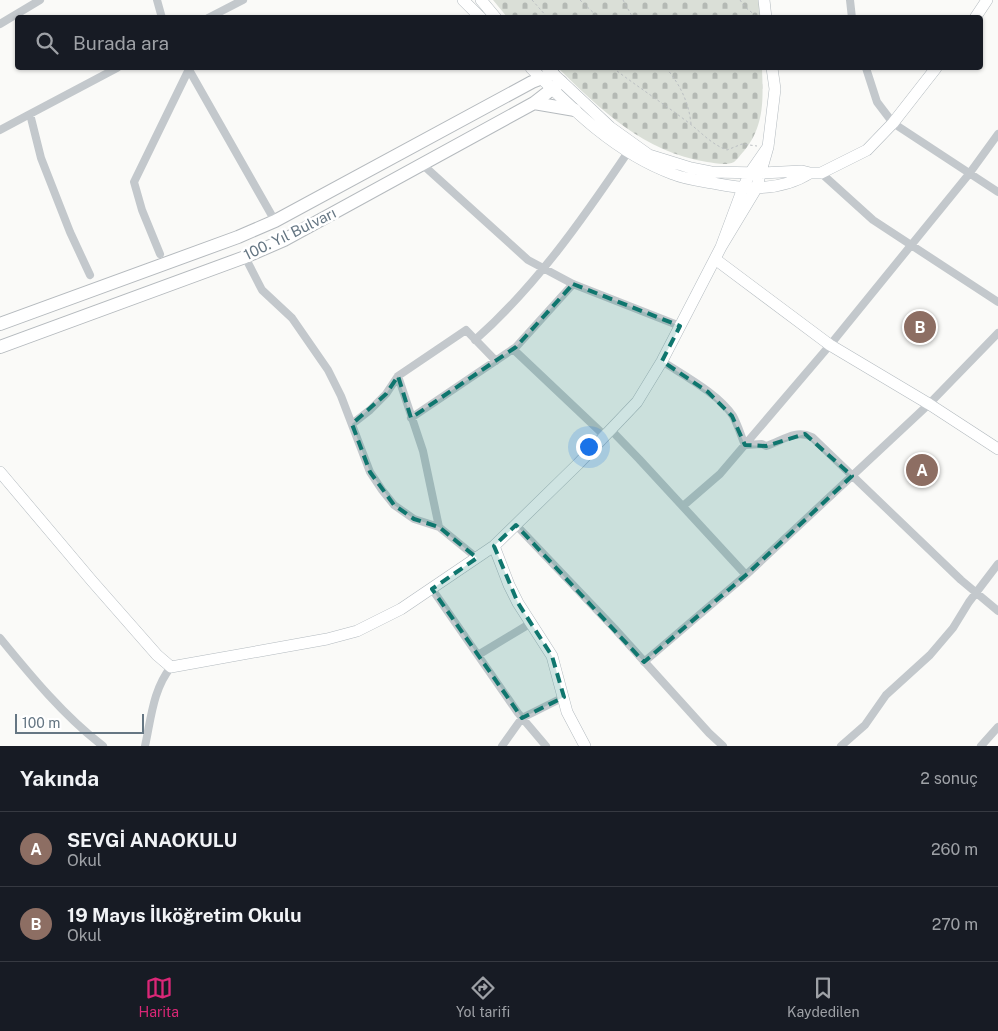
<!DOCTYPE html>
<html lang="tr">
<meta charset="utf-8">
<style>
:root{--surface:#171b24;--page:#242831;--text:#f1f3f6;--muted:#9ea1a6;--line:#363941;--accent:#db2777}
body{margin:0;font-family:"Public Sans",sans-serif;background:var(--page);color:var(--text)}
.scale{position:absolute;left:15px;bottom:12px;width:129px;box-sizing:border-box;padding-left:5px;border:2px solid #657683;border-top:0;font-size:14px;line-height:18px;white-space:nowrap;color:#657683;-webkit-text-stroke:4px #fff;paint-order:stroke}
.you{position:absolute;left:588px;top:446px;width:18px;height:18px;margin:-12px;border:4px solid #fff;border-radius:50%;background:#1a73e8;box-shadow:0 0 0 8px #1a73e833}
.badge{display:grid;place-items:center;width:32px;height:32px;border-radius:50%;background:var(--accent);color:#fff;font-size:16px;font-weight:700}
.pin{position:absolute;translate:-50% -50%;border:2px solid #fff;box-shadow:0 1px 5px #0006}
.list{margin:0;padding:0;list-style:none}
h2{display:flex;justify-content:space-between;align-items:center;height:65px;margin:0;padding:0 20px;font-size:21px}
h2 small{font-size:16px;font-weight:400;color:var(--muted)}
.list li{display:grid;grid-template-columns:32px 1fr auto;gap:15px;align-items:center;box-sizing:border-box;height:75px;padding:0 20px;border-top:1px solid var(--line)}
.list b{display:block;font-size:19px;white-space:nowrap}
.list p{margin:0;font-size:16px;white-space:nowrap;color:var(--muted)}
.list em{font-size:16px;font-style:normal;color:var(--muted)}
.icon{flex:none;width:28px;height:28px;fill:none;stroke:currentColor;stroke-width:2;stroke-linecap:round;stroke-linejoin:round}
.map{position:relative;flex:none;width:998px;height:746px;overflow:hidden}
.search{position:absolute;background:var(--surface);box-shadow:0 1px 4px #0004;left:15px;right:15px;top:15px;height:55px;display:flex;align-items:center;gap:12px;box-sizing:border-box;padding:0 18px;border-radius:5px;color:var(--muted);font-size:19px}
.sheet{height:215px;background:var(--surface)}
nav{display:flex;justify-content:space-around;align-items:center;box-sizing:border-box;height:70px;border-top:1px solid var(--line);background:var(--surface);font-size:14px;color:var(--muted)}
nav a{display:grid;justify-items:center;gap:2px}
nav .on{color:var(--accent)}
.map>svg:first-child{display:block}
</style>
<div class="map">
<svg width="998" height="746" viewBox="0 0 998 746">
<defs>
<pattern id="cemetery-stones" width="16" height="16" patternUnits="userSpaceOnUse" patternTransform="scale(1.25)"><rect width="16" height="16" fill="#dadfd7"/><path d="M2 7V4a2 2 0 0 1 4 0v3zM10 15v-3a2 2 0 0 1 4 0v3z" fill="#b4b9b4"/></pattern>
</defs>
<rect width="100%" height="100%" fill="#fafaf8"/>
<path fill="url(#cemetery-stones)" d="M 493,0 L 761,0 L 761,17 L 507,17 Z
M 558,68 L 762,68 C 763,99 765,125 744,151 C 741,154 737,160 734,162 C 726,166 715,163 707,162 C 644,152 601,110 558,68 Z"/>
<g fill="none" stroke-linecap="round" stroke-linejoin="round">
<g stroke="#b3babf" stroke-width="12">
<path id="secondary" d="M 463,0 L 481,18
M 481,0 L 496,18
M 764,0 L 766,18
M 975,18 L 987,0
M 531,68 C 573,110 616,153 673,174 C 687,180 703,181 718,184 C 748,190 783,190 810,173
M 547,68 L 610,127 L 649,155 L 691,168 L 711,172 L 761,173 L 802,171 L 810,173 L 821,173 L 867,150 L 893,123 L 936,68
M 768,147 L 756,189 L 721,247 L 743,188 L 750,173 Z
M 768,147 L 775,89 L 772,68
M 715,259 L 830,345 L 929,404 L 998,449
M 0,472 L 92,581 L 157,655 L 171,667 L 327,639 L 357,631 L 401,609 L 494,546 L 578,464 L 637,402 L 662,361 L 721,247
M 494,546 L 509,585 L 518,603 L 552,656 L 567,712 L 585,746"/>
</g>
<g stroke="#b5babe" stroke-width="14">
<path id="primary" d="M 534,103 L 575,110
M 0,324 L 238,237 L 275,221 L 532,82 L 553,74
M 0,347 L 245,257 L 284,240 L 534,103 L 561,82"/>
</g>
<path stroke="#bbbfc2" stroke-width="1" stroke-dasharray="2.5 2.5" stroke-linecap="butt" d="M 532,0 L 548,18
M 580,0 L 599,18
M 623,0 L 633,18
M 740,0 L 745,7 L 755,15
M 613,68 C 638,87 664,104 689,123 C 702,133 711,144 727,150 L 742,144 L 757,146
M 666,68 C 680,84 689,103 691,124"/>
<path stroke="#c3c8cc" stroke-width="8" d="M 157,0 L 162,18
M 850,0 L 852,18
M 208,18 L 243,0
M 0,24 L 40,0
M 188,68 L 275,221
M 866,68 L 877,102 L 893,123 L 998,192
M 30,114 L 117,68
M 0,130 L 30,114 L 41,158 L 70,232 L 90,275
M 423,165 L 528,260 L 573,284 L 680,326
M 821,173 L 873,220 L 998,302
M 160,254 L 142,210 L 134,182 L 189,69
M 245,257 L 262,290 L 292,318 L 328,370 L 341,396 L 370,472 L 382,490 L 394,505 L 414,519 L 439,527 L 477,558
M 475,340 C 536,286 582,220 628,152
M 513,349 L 605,436
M 662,361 C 683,375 719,394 733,416 C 738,425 741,436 745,445 L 762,444 L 766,446 C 782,441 795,429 812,437 L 961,580 L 998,611
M 398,376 L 423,451 L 439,527
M 411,418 L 516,347 L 573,284
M 352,424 L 370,410 L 386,394 L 398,376 L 466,330 L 496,361
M 611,430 L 639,459 L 746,575
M 683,506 L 720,474 L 830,345 L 969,174 L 998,134
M 516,525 L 614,628 L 709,733 L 723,746
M 432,589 L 518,713 L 546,746
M 0,638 C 31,676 64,716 103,746
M 478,655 L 531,623
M 644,662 L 746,575 L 929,404 L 998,333
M 145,746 C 151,719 153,689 171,667
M 502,746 L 522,718 L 564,697
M 841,746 L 865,725 L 886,695 L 930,655 L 953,628 L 969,602 L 998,564
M 981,746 L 998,727"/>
<use href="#secondary" stroke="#fff" stroke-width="11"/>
<use href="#primary" stroke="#fff" stroke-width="12"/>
</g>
<path fill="#0f766e" fill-opacity="0.2" stroke="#0f766e" stroke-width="4" stroke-dasharray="10 6" stroke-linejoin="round" d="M 573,284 L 680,326 L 662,361 L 708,392 L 732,416 L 745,445 L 766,446 L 805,434 L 852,476 L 746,575 L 644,662 L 516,525 L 494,546 L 518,603 L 552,656 L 564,697 L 522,718 L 432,589 L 477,558 L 439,527 L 414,519 L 394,505 L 370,472 L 352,424 L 386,394 L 398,376 L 411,418 L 516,347 Z"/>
<g text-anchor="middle" stroke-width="5" stroke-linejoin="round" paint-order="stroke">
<g font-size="15" fill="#657683" stroke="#fff">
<text transform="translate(290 234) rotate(-26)" y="5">100. Yıl Bulvarı</text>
</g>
</g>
</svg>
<div class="scale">100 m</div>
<div class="you"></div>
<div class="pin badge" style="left:922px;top:470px;background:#8d6e63">A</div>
<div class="pin badge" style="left:920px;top:327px;background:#8d6e63">B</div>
<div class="search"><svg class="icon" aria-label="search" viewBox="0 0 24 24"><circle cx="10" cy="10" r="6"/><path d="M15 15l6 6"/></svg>Burada ara</div>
</div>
<section class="sheet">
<h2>Yakında<small>2 sonuç</small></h2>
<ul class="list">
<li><span class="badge" style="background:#8d6e63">A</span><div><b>SEVGİ ANAOKULU</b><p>Okul</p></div><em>260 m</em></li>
<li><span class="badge" style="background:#8d6e63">B</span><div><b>19 Mayıs İlköğretim Okulu</b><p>Okul</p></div><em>270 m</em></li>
</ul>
</section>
<nav>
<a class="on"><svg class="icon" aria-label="map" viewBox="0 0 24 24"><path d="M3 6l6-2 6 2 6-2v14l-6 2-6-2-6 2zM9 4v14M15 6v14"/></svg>Harita</a>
<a><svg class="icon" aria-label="directions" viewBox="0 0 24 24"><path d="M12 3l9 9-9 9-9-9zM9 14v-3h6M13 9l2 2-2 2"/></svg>Yol tarifi</a>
<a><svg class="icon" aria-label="saved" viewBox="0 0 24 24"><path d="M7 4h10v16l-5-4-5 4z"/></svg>Kaydedilen</a>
</nav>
